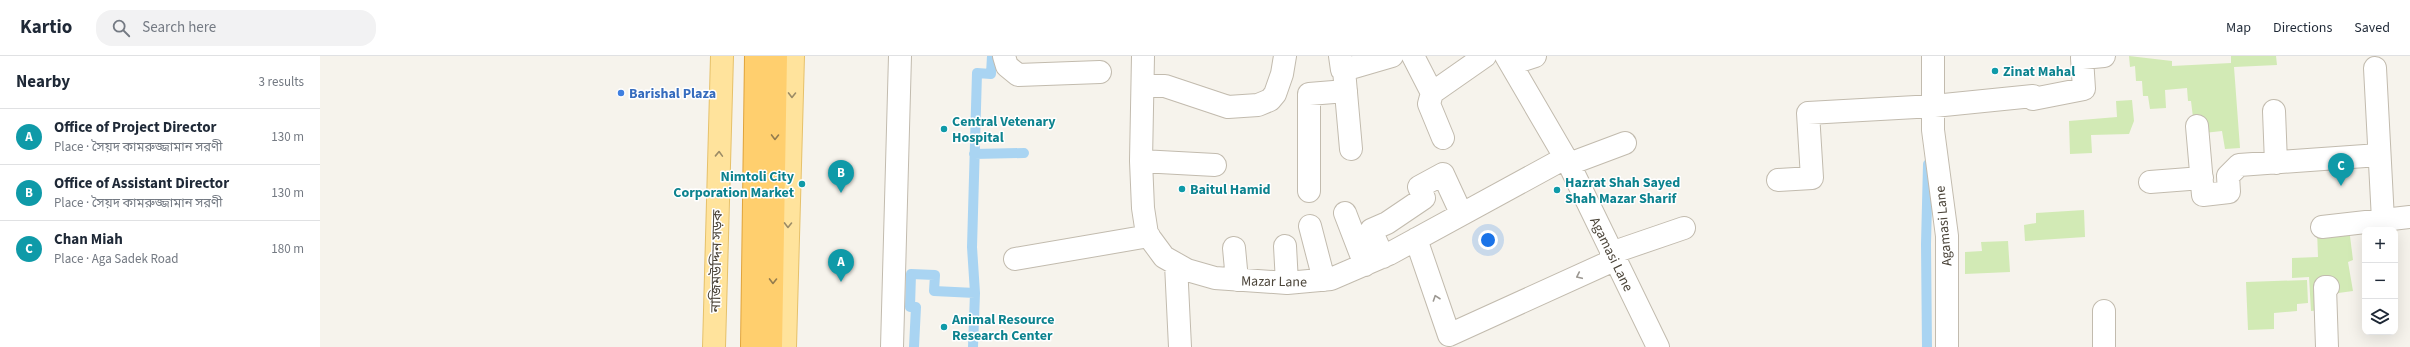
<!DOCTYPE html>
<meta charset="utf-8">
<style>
:root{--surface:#fff;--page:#f2f2f3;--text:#1f2937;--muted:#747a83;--line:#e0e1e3;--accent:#0f766e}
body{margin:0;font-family:"Source Sans 3","Noto Sans Bengali",sans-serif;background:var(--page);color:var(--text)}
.controls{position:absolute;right:12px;bottom:12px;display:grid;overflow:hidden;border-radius:8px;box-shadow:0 4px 16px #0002}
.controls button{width:36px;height:36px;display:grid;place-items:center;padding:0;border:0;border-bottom:1px solid var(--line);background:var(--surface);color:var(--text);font:20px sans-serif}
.you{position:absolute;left:1168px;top:184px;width:14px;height:14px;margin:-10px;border:3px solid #fff;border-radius:50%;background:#1a73e8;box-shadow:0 0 0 6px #1a73e833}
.badge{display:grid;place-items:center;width:26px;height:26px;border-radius:50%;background:var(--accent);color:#fff;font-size:13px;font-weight:700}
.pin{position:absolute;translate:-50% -33px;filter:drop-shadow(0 1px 2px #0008)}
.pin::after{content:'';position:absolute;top:21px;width:14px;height:12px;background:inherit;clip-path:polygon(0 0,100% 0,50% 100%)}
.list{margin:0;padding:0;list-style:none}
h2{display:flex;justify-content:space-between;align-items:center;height:52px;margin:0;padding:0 16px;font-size:17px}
h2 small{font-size:13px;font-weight:400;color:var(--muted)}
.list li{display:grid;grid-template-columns:26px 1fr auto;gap:12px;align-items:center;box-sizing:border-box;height:56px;padding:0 16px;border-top:1px solid var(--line)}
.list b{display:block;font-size:15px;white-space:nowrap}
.list p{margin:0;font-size:13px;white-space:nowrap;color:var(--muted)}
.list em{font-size:13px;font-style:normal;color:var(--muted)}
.icon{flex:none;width:22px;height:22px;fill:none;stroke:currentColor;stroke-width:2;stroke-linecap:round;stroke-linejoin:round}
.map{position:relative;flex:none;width:2090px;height:291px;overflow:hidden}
header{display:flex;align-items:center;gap:24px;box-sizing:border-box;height:56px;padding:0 20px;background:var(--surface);border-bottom:1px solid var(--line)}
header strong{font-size:19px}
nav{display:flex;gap:22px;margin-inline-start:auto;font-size:14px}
.search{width:280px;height:36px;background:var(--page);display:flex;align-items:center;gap:10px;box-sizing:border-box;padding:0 14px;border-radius:16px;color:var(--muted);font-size:15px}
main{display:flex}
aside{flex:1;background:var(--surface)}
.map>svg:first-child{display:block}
</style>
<header>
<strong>Kartio</strong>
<div class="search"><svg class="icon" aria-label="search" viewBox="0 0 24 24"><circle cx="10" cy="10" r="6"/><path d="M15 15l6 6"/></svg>Search here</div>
<nav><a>Map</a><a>Directions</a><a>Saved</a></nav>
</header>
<main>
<aside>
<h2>Nearby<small>3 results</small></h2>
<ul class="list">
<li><span class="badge" style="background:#0f9aa8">A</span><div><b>Office of Project Director</b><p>Place · সৈয়দ কামরুজ্জামান সরণী</p></div><em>130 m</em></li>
<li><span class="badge" style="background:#0f9aa8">B</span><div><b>Office of Assistant Director</b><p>Place · সৈয়দ কামরুজ্জামান সরণী</p></div><em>130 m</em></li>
<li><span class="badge" style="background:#0f9aa8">C</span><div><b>Chan Miah</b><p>Place · Aga Sadek Road</p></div><em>180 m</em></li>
</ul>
</aside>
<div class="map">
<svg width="2090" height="291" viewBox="0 0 2090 291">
<rect width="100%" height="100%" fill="#f6f3ec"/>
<path fill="#d2eab5" d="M 1809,0 L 1852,5 L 1852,10 L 1911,7 L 1911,0 L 1956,0 L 1957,9 L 1914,11 L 1920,92 L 1905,93 L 1902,75 L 1875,78 L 1871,45 L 1868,45 L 1867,32 L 1845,34 L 1846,52 L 1830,53 L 1828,40 L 1823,40 L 1822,25 L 1816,25 L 1815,10 L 1810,11 Z
M 1812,44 L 1814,65 L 1809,78 L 1771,79 L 1772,97 L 1750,98 L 1749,65 L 1797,61 L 1796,45 Z
M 1764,154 L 1765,181 L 1705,185 L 1704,169 L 1716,167 L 1716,157 Z
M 2029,172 L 2033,204 L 2028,206 L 2033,235 L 2011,238 L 2002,254 L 1991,255 L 1989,221 L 1972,222 L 1972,202 L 1998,201 L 1997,174 Z
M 1688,185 L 1690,216 L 1645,218 L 1645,196 L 1662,195 L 1661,186 Z
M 1987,224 L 1988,247 L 1977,248 L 1977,255 L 1954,257 L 1954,273 L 1928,274 L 1926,226 Z"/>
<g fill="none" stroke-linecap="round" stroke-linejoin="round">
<path stroke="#a9d4f2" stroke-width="10" d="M 654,98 L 704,97
M 594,291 L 596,251 L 590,251 L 591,218 L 615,219 L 614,235 L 655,237
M 653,291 L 655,237 L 652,191 L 657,17 L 671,18 L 672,0
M 1607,291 L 1606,188 L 1608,108"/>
<g stroke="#c2bbae" stroke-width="24">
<path id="minor" d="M 684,0 L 687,10 L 698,19 L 780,16
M 823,0 L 821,105 L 823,152 L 827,178 L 844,201 L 867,214 L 895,222 L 967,227 L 1011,223 L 1069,198 L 1245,102
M 1020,0 L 1022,14 L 1024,14 L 1031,93
M 1093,0 L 1112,37 L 1165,0
M 1186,0 L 1249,108 L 1338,291
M 1613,0 L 1613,74 L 1627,180 L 1627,291
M 1191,8 L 1215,0
M 2055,12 L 2063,164
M 1024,14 L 1072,0
M 823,30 L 845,30 L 908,51 L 938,49 L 950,44 L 955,38 L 962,18 L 965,0
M 1112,37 L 1109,48 L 1123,82
M 1954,55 L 1956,107
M 1877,70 L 1883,139 L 1909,136 L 1908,120 L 1919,109 L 2059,99
M 821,105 L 895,109
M 1249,108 L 1305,87
M 1458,124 L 1492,122 L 1488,57 L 1614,50 L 1713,40 L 1713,43 L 1764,33 L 1762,2 L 1784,0
M 1830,126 L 1882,122
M 989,135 L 989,38 L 1026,35
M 1025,157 L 1045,209
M 990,170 L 1004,224
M 2002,171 L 2090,161
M 1096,183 L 1129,279 L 1294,204
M 965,190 L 967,227
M 914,192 L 917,224
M 1291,197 L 1364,172
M 1063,201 L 1051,174 L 1067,167 L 1104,142 L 1099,131 L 1123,118 L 1141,157
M 695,203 L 829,180
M 856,208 L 860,291
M 1784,255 L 1784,291
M 572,291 L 580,0
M 2007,291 L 2005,231 L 2008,231"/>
</g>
<g stroke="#e6c16a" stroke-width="24">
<path id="major" d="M 394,291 L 402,0
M 465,291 L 473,0"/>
</g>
<g stroke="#e0a43c" stroke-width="24">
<path id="highway" d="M 432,291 L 436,0
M 451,291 L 456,0"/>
</g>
<use href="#minor" stroke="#fff" stroke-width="22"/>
<use href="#major" stroke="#ffe39c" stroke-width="22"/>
<use href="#highway" stroke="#ffcf6e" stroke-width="22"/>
</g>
<defs><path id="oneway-chevron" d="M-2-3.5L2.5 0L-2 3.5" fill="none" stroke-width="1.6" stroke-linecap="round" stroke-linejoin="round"/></defs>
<g stroke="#9c8c66">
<use href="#oneway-chevron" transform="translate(472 39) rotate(91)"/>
<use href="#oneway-chevron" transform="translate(399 98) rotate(-88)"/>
<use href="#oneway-chevron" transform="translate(468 169) rotate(91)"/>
</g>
<g stroke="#937c4e">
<use href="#oneway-chevron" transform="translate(455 81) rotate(91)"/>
<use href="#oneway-chevron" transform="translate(453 225) rotate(91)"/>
</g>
<g stroke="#9c9892">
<use href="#oneway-chevron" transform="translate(1259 220) rotate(155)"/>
<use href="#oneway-chevron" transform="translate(1116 242) rotate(-109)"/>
</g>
<g fill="#0f9aa8" stroke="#fff" stroke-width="1.5">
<circle cx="1675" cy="15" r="4"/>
<circle cx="624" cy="73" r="4"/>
<circle cx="482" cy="128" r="4"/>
<circle cx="862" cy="133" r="4"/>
<circle cx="1237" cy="134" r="4"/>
<circle cx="624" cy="271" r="4"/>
</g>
<circle fill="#3f7fe0" stroke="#fff" stroke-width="1.5" cx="301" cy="37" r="4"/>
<g text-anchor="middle" stroke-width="3" stroke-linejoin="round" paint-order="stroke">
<g font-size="14" font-weight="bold" fill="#0d838f" stroke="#fff" text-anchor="start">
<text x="1683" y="20">Zinat Mahal</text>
<text x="632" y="70">Central Vetenary<tspan x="632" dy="16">Hospital</tspan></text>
<text x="474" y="125" text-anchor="end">Nimtoli City<tspan x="474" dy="16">Corporation Market</tspan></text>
<text x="1245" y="131">Hazrat Shah Sayed<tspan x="1245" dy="16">Shah Mazar Sharif</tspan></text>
<text x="870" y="138">Baitul Hamid</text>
<text x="632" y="268">Animal Resource<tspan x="632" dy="16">Research Center</tspan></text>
</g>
<g font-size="14" font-weight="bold" fill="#366cbe" stroke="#fff" text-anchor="start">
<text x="309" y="42">Barishal Plaza</text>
</g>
<g font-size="14" fill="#4b4439" stroke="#fff">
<text transform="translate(1623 170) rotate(-95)" y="5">Agamasi Lane</text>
<text transform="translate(1292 198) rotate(64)" y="5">Agamasi Lane</text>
<text transform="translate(396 205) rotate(-89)" y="5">নাজিমউদ্দিন সড়ক</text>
<text transform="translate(954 225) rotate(1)" y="5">Mazar Lane</text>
</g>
</g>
</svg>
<div class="controls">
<button>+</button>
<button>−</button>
<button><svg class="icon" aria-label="layers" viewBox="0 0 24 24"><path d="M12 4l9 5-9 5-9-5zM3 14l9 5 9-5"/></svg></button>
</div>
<div class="you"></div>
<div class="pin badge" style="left:521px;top:226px;background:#0f9aa8">A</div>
<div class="pin badge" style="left:521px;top:137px;background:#0f9aa8">B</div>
<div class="pin badge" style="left:2021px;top:130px;background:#0f9aa8">C</div>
</div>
</main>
